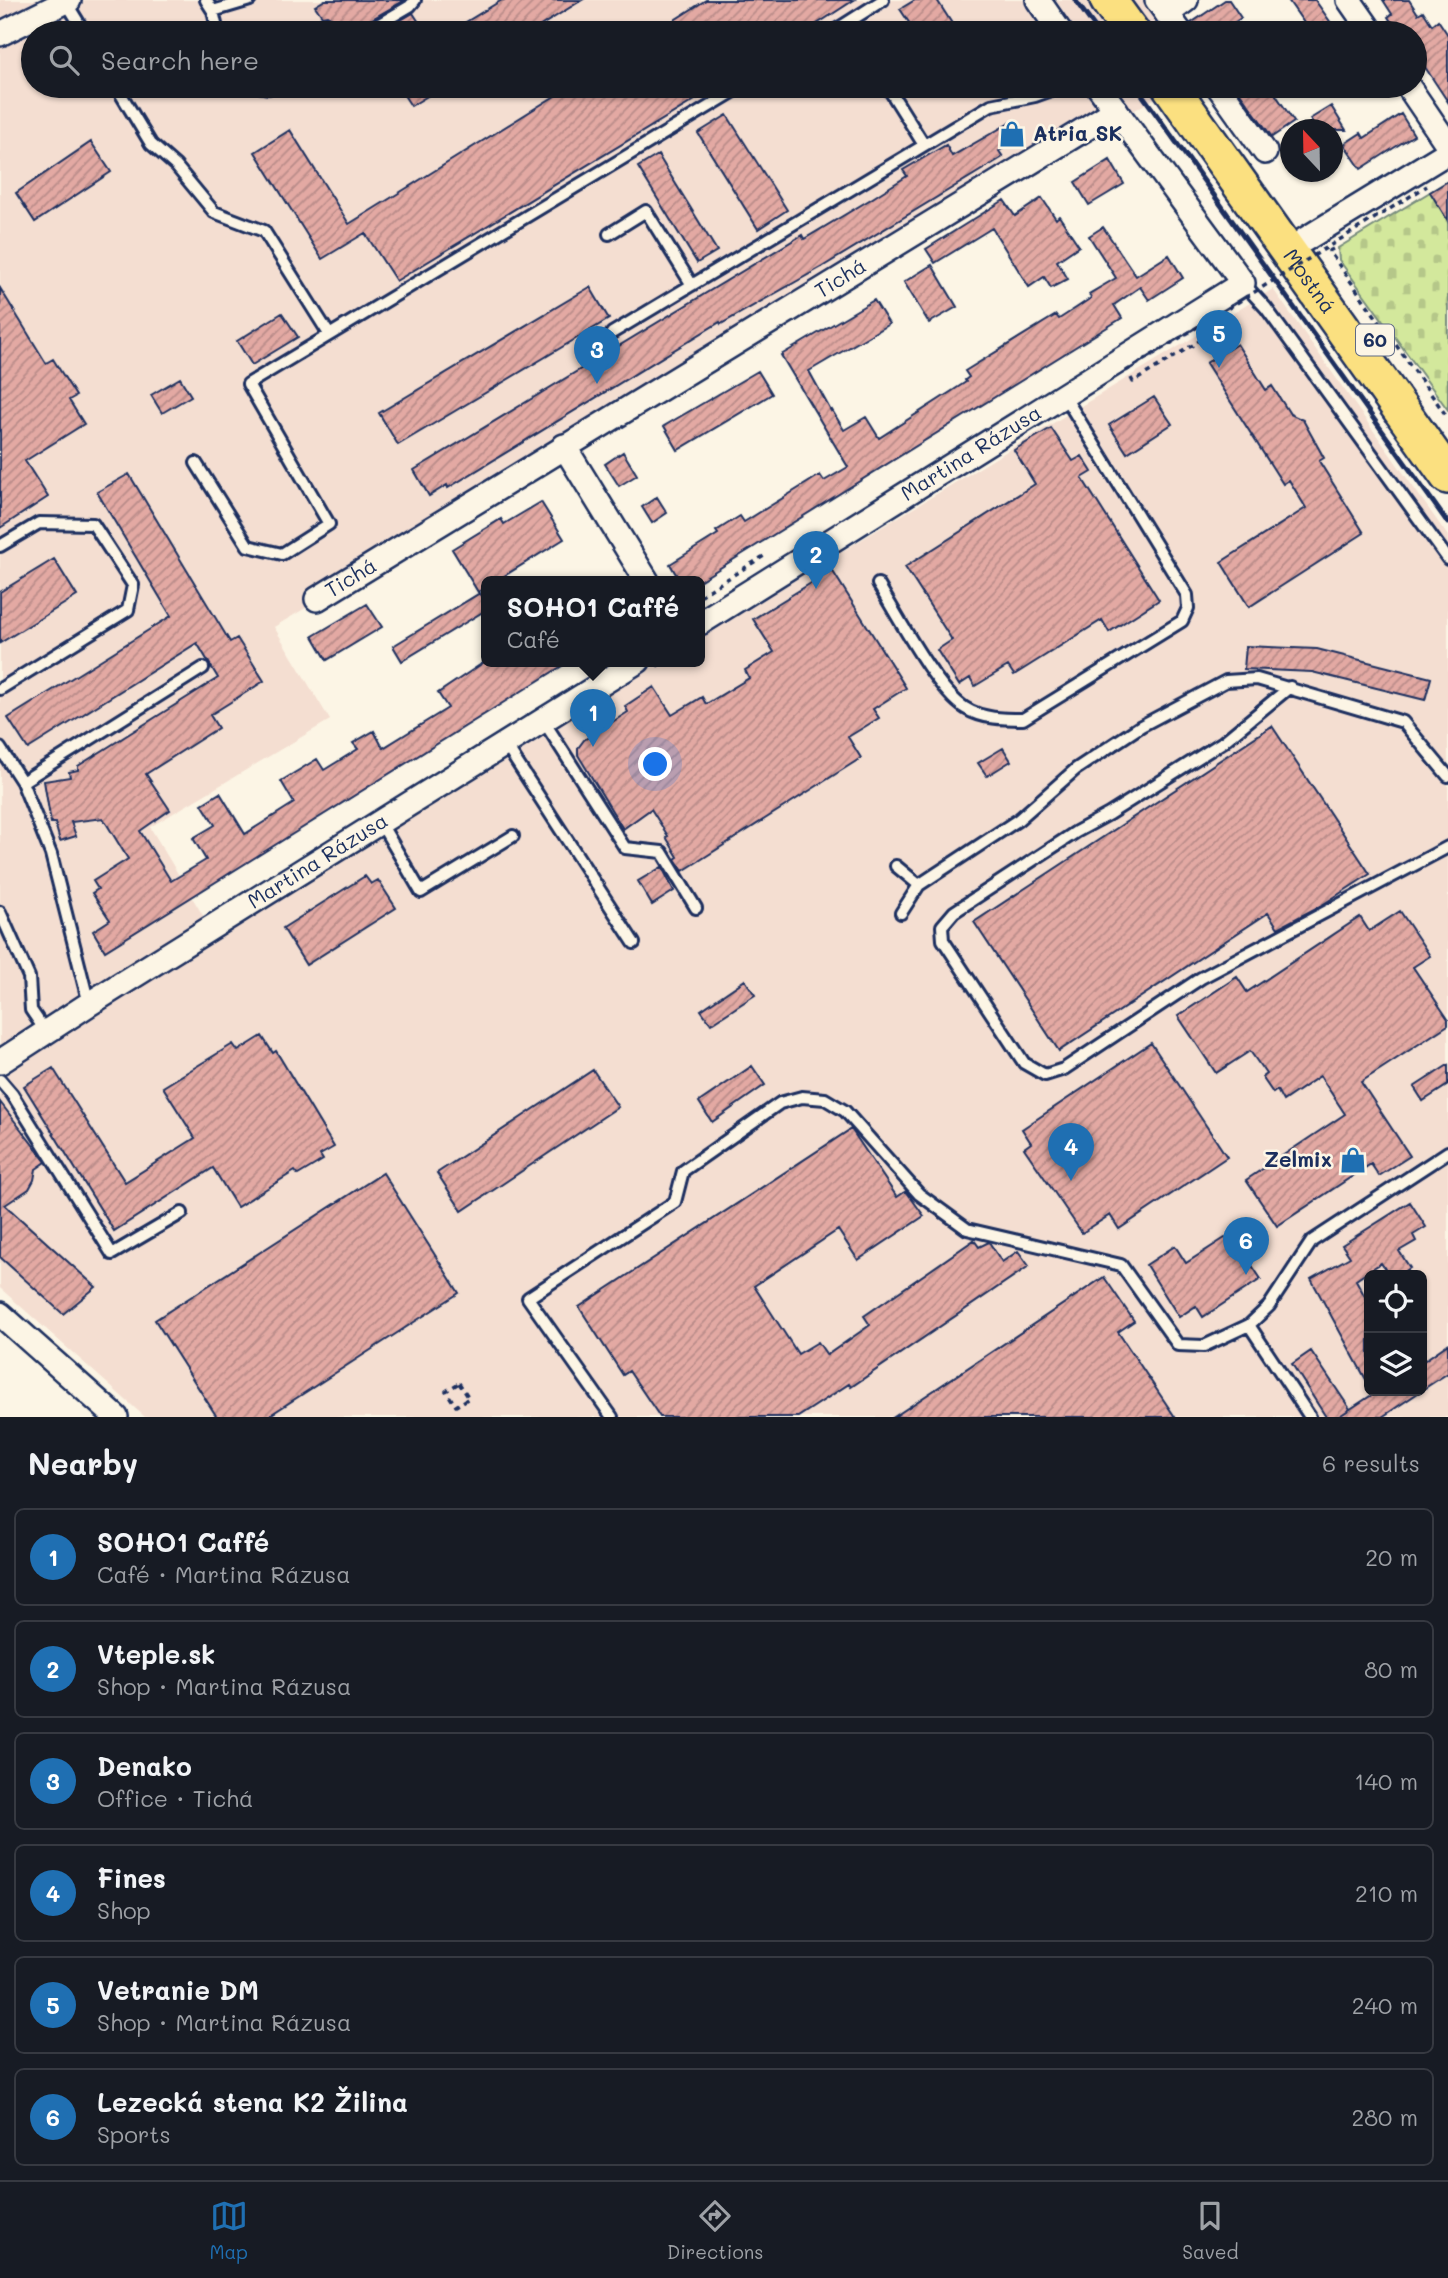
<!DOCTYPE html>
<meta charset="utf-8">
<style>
:root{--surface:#171b24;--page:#242831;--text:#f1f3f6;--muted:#9ea1a6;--line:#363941;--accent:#1f6fb2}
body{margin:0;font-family:Mali,sans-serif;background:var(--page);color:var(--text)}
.controls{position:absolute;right:21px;bottom:21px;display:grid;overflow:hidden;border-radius:10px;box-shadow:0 2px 5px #0004}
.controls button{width:63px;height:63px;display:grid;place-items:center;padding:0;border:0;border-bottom:2px solid var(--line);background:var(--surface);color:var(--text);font:35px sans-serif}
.compass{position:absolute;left:1280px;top:119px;width:63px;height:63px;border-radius:50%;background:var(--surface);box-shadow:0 2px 5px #0004;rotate:338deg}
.you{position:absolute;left:656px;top:765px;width:24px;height:24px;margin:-18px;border:5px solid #fff;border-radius:50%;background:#1a73e8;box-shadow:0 0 0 10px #1a73e833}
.badge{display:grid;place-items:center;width:46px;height:46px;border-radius:50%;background:var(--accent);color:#fff;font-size:23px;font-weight:700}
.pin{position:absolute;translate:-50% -58px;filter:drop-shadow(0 2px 4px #0008)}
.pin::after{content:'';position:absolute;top:37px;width:24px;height:21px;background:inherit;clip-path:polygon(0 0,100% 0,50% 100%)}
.popup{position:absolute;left:481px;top:576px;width:224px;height:91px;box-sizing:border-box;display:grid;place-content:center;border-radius:10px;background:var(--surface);filter:drop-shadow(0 2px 5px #0005);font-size:23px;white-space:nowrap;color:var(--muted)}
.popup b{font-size:26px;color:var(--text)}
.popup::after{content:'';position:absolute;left:50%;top:100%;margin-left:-14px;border:14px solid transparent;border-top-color:var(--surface)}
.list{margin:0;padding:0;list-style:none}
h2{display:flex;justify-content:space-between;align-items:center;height:91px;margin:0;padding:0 28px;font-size:30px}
h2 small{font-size:23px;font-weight:400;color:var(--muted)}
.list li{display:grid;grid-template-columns:46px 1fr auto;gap:21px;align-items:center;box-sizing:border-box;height:98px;margin:0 14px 14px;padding:0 14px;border:2px solid var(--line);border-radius:10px}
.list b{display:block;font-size:26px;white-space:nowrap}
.list p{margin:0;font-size:23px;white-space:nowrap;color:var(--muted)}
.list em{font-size:23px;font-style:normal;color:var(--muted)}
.icon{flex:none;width:38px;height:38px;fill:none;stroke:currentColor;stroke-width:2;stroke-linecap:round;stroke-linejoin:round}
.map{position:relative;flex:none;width:1448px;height:1417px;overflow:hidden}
.search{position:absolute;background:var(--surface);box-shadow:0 2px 5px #0004;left:21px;right:21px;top:21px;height:77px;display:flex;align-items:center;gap:18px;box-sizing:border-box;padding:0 24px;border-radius:38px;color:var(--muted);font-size:26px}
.sheet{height:763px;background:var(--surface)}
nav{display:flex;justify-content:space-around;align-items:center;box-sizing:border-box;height:98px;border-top:2px solid var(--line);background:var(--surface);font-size:19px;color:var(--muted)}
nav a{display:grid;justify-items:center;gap:4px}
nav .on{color:var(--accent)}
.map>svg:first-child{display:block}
</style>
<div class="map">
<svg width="1448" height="1417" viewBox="0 0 1448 1417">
<defs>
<pattern id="cemetery-stones" width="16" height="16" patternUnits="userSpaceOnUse" patternTransform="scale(1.75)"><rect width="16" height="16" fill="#d3e89c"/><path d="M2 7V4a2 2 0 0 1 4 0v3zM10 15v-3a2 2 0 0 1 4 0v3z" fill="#b5c789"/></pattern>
<pattern id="building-hatch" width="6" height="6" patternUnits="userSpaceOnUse" patternTransform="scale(1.75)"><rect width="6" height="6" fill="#e3a9a3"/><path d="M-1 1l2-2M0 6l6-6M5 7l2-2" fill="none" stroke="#b78a88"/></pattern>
</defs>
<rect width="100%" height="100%" fill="#fcf5e5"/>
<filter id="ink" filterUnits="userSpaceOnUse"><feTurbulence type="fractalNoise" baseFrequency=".0143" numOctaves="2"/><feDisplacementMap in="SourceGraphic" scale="14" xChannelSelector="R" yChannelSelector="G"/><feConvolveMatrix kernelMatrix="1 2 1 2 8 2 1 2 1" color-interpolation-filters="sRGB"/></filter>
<g filter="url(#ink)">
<path fill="#f4ded1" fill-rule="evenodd" d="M 0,0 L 1145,0 L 1170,33 L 33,33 L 33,86 L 1175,86 L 274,627 L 330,720 L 150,827 L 214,934 L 662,661 L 700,661 L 700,638 L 1273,289 L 1448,536 L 1448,1417 L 145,1417 L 0,1288 ZM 1369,1275 L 1422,1275 L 1422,1391 L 1369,1391 Z"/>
<path fill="url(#cemetery-stones)" stroke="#778c7d" stroke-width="2" d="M 1448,181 L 1448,410 L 1339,260 L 1338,248 Z"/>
<path fill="url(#building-hatch)" stroke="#1b2f5e" stroke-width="2" d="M 325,0 L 405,0 L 360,26 L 356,33 L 332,33 L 330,30 L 334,24 L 332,18 L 327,15 L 322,16 L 315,6 Z
M 502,0 L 582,0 L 529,33 L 448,33 Z
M 706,0 L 854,0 L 803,33 L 654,33 Z
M 915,0 L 937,0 L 958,33 L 916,33 L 900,9 Z
M 1225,0 L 1229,0 L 1241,18 L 1232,24 L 1238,33 L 1197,33 L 1191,23 Z
M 1288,0 L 1315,0 L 1338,33 L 1311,33 Z
M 1383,0 L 1409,0 L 1418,14 L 1423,11 L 1432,25 L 1438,20 L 1448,35 L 1448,102 L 1415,52 L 1415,33 L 1399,33 L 1388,17 L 1392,14 Z
M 413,13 L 426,33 L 379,33 Z
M 398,86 L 444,86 L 411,106 Z
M 571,86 L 718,86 L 396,281 L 365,233 L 322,259 L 255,152 L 290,130 L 349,224 Z
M 1235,86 L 1291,86 L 1276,95 L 1294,122 L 1272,137 Z
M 1331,106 L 1346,130 L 1317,130 L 1310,119 Z
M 1401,114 L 1414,135 L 1361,169 L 1344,144 L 1361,133 L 1364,138 Z
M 727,115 L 787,210 L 758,229 L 698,133 Z
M 1013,121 L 1023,137 L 999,151 L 1003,157 L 822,267 L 721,324 L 720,322 L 448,488 L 447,485 L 429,496 L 414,470 L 802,235 L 804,239 L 871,199 L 907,176 L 903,170 L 946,145 L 952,156 Z
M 91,142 L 111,172 L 35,222 L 16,193 Z
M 658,155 L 717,251 L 697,263 L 638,167 Z
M 1110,160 L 1124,184 L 1089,205 L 1075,182 Z
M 1448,181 L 1448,221 L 1430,192 Z
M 1042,198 L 1056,219 L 1059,216 L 1079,246 L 1057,261 L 1068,279 L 1051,288 L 1044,277 L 1029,287 L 992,228 L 935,263 L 926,249 L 1004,200 L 1015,216 Z
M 1103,227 L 1136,276 L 1169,255 L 1183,278 L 1149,300 L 1140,287 L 1114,305 L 1122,318 L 699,581 L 680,581 L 670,564 L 718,534 L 716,531 L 740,516 L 744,522 L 820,475 L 824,481 L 848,467 L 781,355 L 874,300 L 889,324 L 809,371 L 831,411 L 832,410 L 844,430 L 866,417 L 879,438 L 966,382 L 965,380 L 969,377 L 965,371 L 1056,315 L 1059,319 L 1076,308 L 1091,298 L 1089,294 L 1116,278 L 1089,236 Z
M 932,265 L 957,307 L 929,323 L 904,282 Z
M 590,287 L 609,319 L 398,445 L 379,413 Z
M 0,288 L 46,363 L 53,359 L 76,396 L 69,400 L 84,424 L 25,461 L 48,497 L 0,528 Z
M 282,313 L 298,337 L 252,365 L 237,341 Z
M 1237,344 L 1266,390 L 1272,386 L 1290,414 L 1303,420 L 1324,458 L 1319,461 L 1364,533 L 1249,607 L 1221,562 L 1306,508 L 1289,480 L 1283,484 L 1206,363 Z
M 758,371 L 772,394 L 678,450 L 664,426 Z
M 180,378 L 191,396 L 162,413 L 151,395 Z
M 1154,397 L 1172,424 L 1127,453 L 1109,425 Z
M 1051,428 L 1073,461 L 1082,456 L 1092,472 L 1082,478 L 1159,600 L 1109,632 L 1102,620 L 1014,675 L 1008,666 L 975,686 L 970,678 L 959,685 L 937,650 L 952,640 L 905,567 L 1035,484 L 1014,450 Z
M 623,452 L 637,475 L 619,486 L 605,464 Z
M 129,474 L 230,642 L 237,638 L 264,681 L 210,715 L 218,728 L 146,774 L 170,810 L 140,831 L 171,881 L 206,860 L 193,838 L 215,825 L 202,804 L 220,793 L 245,834 L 294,803 L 281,781 L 317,759 L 324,770 L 358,749 L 353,743 L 374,731 L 383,748 L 448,708 L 438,693 L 486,661 L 570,661 L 105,951 L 93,931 L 110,920 L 92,893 L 98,889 L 93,881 L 128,859 L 103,818 L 71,822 L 76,836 L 60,841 L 55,823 L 51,823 L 44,781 L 70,777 L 69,772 L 78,770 L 78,766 L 218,678 L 197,643 L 28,749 L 8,718 L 171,616 L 97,492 Z
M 657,497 L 667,513 L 652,523 L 642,507 Z
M 541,502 L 564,539 L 496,581 L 486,581 L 486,587 L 478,592 L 452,549 L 501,519 L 504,524 Z
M 54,559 L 77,596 L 0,643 L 0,592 Z
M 832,570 L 906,688 L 873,709 L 879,718 L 848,737 L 861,758 L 683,871 L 675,859 L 678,857 L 666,837 L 668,836 L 651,809 L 623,829 L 578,755 L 578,748 L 584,740 L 628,712 L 625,706 L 654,687 L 672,715 L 702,697 L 706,704 L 749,678 L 745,670 L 774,652 L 753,619 Z
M 480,593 L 486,603 L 486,610 L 402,661 L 393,646 Z
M 367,604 L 382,627 L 327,660 L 313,636 Z
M 1246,646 L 1317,649 L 1431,678 L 1425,700 L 1312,672 L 1244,669 Z
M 1272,726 L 1370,874 L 1322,905 L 1278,928 L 1268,913 L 1059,1051 L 974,922 Z
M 1003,748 L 1011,761 L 987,776 L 978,763 Z
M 662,867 L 674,891 L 652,905 L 638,881 Z
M 365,876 L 371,884 L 378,880 L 396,908 L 306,965 L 283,928 Z
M 1400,911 L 1430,956 L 1413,967 L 1448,1019 L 1448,1025 L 1361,1082 L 1410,1156 L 1379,1176 L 1371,1164 L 1277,1226 L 1246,1180 L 1345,1114 L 1320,1076 L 1283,1101 L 1277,1090 L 1273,1093 L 1262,1077 L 1266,1074 L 1250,1051 L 1216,1073 L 1178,1016 L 1237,977 L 1247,992 L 1360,917 L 1369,931 Z
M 745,980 L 755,995 L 711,1024 L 701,1010 Z
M 262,1036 L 273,1053 L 276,1051 L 334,1147 L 320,1155 L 323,1160 L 298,1175 L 295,1171 L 237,1207 L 213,1168 L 114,1231 L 24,1086 L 53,1068 L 125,1182 L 195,1138 L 163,1087 L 233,1044 L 238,1051 Z
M 1151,1043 L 1227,1157 L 1119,1229 L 1110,1215 L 1082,1233 L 1024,1148 L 1031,1143 L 1022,1129 Z
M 1448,1065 L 1448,1085 L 1423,1101 L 1414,1087 Z
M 752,1066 L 765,1085 L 712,1122 L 699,1102 Z
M 593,1070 L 618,1107 L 462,1211 L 437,1173 Z
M 0,1102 L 46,1162 L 36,1169 L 34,1180 L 29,1189 L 5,1205 L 96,1287 L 63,1314 L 0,1257 Z
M 851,1129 L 897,1197 L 906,1191 L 924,1216 L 858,1260 L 838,1230 L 754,1286 L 798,1354 L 818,1342 L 827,1355 L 870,1325 L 864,1316 L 974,1240 L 979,1247 L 989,1242 L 1002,1262 L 1018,1251 L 1029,1266 L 851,1387 L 849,1384 L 798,1417 L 660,1417 L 629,1371 L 623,1375 L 579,1307 Z
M 383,1173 L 459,1293 L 267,1417 L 217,1417 L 155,1320 Z
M 1410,1202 L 1426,1227 L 1413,1235 L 1416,1241 L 1399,1251 L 1410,1268 L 1399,1275 L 1389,1275 L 1381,1263 L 1356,1280 L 1369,1304 L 1369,1385 L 1311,1279 L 1350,1257 L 1342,1245 Z
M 1231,1234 L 1261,1279 L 1203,1317 L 1196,1306 L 1179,1317 L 1146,1265 L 1175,1246 L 1186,1263 Z
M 1104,1277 L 1134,1321 L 1118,1332 L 1175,1417 L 894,1417 Z
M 1448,1344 L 1448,1373 L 1422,1390 L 1422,1362 Z
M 1311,1351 L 1350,1409 L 1338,1417 L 1326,1417 L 1292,1364 Z
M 1378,1391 L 1421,1391 L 1382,1417 L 1338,1417 Z"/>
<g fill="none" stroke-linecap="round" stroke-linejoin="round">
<g stroke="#1b2f5e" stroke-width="16">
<path id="lane" d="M 206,0 L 213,11 L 250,0
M 66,2 L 85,33
M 213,11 L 218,33
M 309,33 L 326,23
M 364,33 L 410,6 L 415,0
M 831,33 L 883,0
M 116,86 L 151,144 L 176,166 L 214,212 L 264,231 L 329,334
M 258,86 L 268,88 L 273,86
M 887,86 L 924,145
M 609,234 L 646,211 L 692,285
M 1243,283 L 1266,308 L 1448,559
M 612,333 L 991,105 L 1035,96 L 1063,86
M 196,463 L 248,546 L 282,554 L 329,524 L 248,384 L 743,86
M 0,546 L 39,523 L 93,524 L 133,585 L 128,610 L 0,689
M 878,584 C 897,615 937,691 965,708 C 982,719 1004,719 1023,719 L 1182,621 L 1188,608 L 1187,595 L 1063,394
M 1290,687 L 1223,742 L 1109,814 L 1076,832 L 954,912 L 942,926 L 943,940 L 1024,1063 L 1045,1075 L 1064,1069 L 1201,978 L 1448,847
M 543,720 L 625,848 L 662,852 L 696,908
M 505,744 L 634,943
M 0,748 L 22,782 L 51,854 L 89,1004
M 22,782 L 203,668
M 380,822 L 421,892 L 513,836
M 896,866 L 919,885
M 0,912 L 29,977 L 31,1010 L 46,1032
M 901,913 L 919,885 L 1018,820 L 1076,769 L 1141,726 L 1226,681 L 1257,679 L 1403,722 L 1448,776
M 0,1080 L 12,1094 L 112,1254 L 182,1213
M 612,1417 L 528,1298 L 675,1202 L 683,1171 L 780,1103 L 802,1097 L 825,1099 L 845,1111 L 919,1194 L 967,1229 L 1121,1265 L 1178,1345 L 1204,1346 L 1249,1325
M 1310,1417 L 1249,1325 L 1269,1306 L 1312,1241 L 1448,1152"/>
</g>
<g stroke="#1b2f5e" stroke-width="28">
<g id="street">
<path d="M 1038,0 L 1061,33"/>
<path d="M 1157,0 L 1181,33"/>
<path d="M 1349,0 L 1372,33"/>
<path d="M 1167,14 L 1186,0"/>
<path d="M 0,34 L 69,0"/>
<path d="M 1218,86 L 1265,152"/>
<path d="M 1408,86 L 1448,145"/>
<path d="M 1304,240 L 1448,152"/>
<path d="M 564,446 L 647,581"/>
<path id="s1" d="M 317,599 L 1116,110"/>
<path id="s2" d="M 700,623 L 1243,283 L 1098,86"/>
<path id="s3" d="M 0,1062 L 89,1004 L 638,661"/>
<path d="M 0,1314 L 116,1417"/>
</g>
</g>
<g stroke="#1b2f5e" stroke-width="40">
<g id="primary">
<path d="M 1108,0 L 1132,33"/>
<path id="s4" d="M 1170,86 L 1448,476"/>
</g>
</g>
<path stroke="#1b2f5e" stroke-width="3.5" stroke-dasharray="5 5" stroke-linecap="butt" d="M 1333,249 L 1329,251 L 1448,418
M 1131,378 L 1133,382 L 1230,322 L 1226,316
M 700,596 L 767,554
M 657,666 L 664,661
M 459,1383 L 469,1398 L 456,1406 L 446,1391 Z"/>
<use href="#lane" stroke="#fcf5e5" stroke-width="10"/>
<use href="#street" stroke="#fcf5e5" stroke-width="23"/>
<use href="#primary" stroke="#fbe080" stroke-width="35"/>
<path stroke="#1b2f5e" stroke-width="5" d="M 1075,0 L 1099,33
M 1136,86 L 1448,523"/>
<path stroke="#1b2f5e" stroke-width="3.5" stroke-dasharray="5 5" stroke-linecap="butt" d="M 1126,371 L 1427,186"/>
</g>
</g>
<defs>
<g id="shop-bare" transform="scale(2.1)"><path d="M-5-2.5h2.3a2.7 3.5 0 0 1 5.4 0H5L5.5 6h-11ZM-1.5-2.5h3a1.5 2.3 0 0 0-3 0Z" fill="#1f6fb2" stroke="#fcf5e5" stroke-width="2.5" paint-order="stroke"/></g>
</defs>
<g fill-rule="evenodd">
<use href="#shop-bare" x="1012" y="134"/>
<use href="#shop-bare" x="1353" y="1160"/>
</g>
<g text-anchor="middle" stroke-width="5" stroke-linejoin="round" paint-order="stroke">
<rect fill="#fcf5e5" stroke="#5e6a86" stroke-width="2" x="1356" y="324.5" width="38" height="31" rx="5"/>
<g font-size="19" font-weight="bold" fill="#1b2f5e">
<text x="1375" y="347">60</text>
</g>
<g font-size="21" font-weight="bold" fill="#1b2f5e" stroke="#fcf5e5" text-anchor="start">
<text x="1033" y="141">Atria SK</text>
<text x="1332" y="1167" text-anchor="end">Zelmix</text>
</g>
<g font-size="21" fill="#1b2f5e" stroke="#fcf5e5">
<text dy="7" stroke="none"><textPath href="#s1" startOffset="614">Tichá</textPath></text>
<text dy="7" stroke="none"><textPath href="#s4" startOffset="240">Mostná</textPath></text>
<text dy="7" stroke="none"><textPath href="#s2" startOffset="320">Martina Rázusa</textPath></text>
<text dy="7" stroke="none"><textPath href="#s1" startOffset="40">Tichá</textPath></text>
<text dy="7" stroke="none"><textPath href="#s3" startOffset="376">Martina Rázusa</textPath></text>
</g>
</g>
</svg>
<div class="controls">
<button><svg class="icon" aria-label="locate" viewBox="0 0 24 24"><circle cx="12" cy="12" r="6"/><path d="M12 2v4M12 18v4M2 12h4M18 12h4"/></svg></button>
<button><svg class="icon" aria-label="layers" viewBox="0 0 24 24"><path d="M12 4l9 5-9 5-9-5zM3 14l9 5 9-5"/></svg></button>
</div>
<svg class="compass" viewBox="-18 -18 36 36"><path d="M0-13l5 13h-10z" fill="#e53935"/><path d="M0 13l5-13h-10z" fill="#9ea1a6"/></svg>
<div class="you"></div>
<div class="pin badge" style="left:593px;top:747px">1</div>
<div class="popup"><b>SOHO1 Caffé</b>Café</div>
<div class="pin badge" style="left:816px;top:589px">2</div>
<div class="pin badge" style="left:597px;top:384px">3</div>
<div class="pin badge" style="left:1071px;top:1181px">4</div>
<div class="pin badge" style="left:1219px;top:368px">5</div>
<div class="pin badge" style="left:1246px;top:1275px">6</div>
<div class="search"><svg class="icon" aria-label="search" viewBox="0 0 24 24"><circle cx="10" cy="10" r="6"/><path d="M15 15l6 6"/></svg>Search here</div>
</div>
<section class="sheet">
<h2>Nearby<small>6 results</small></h2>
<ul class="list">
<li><span class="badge">1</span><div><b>SOHO1 Caffé</b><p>Café · Martina Rázusa</p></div><em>20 m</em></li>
<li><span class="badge">2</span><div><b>Vteple.sk</b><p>Shop · Martina Rázusa</p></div><em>80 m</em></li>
<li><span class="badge">3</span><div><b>Denako</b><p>Office · Tichá</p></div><em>140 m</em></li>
<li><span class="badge">4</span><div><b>Fines</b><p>Shop</p></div><em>210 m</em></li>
<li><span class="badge">5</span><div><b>Vetranie DM</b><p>Shop · Martina Rázusa</p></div><em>240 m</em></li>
<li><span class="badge">6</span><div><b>Lezecká stena K2 Žilina</b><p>Sports</p></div><em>280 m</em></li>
</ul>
</section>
<nav>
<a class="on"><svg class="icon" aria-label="map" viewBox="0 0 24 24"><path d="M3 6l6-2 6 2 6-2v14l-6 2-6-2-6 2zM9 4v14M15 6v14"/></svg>Map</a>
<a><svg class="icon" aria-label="directions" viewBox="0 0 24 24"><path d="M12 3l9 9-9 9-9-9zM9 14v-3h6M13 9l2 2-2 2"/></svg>Directions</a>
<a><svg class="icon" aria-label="saved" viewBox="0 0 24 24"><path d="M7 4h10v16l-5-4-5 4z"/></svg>Saved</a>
</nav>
